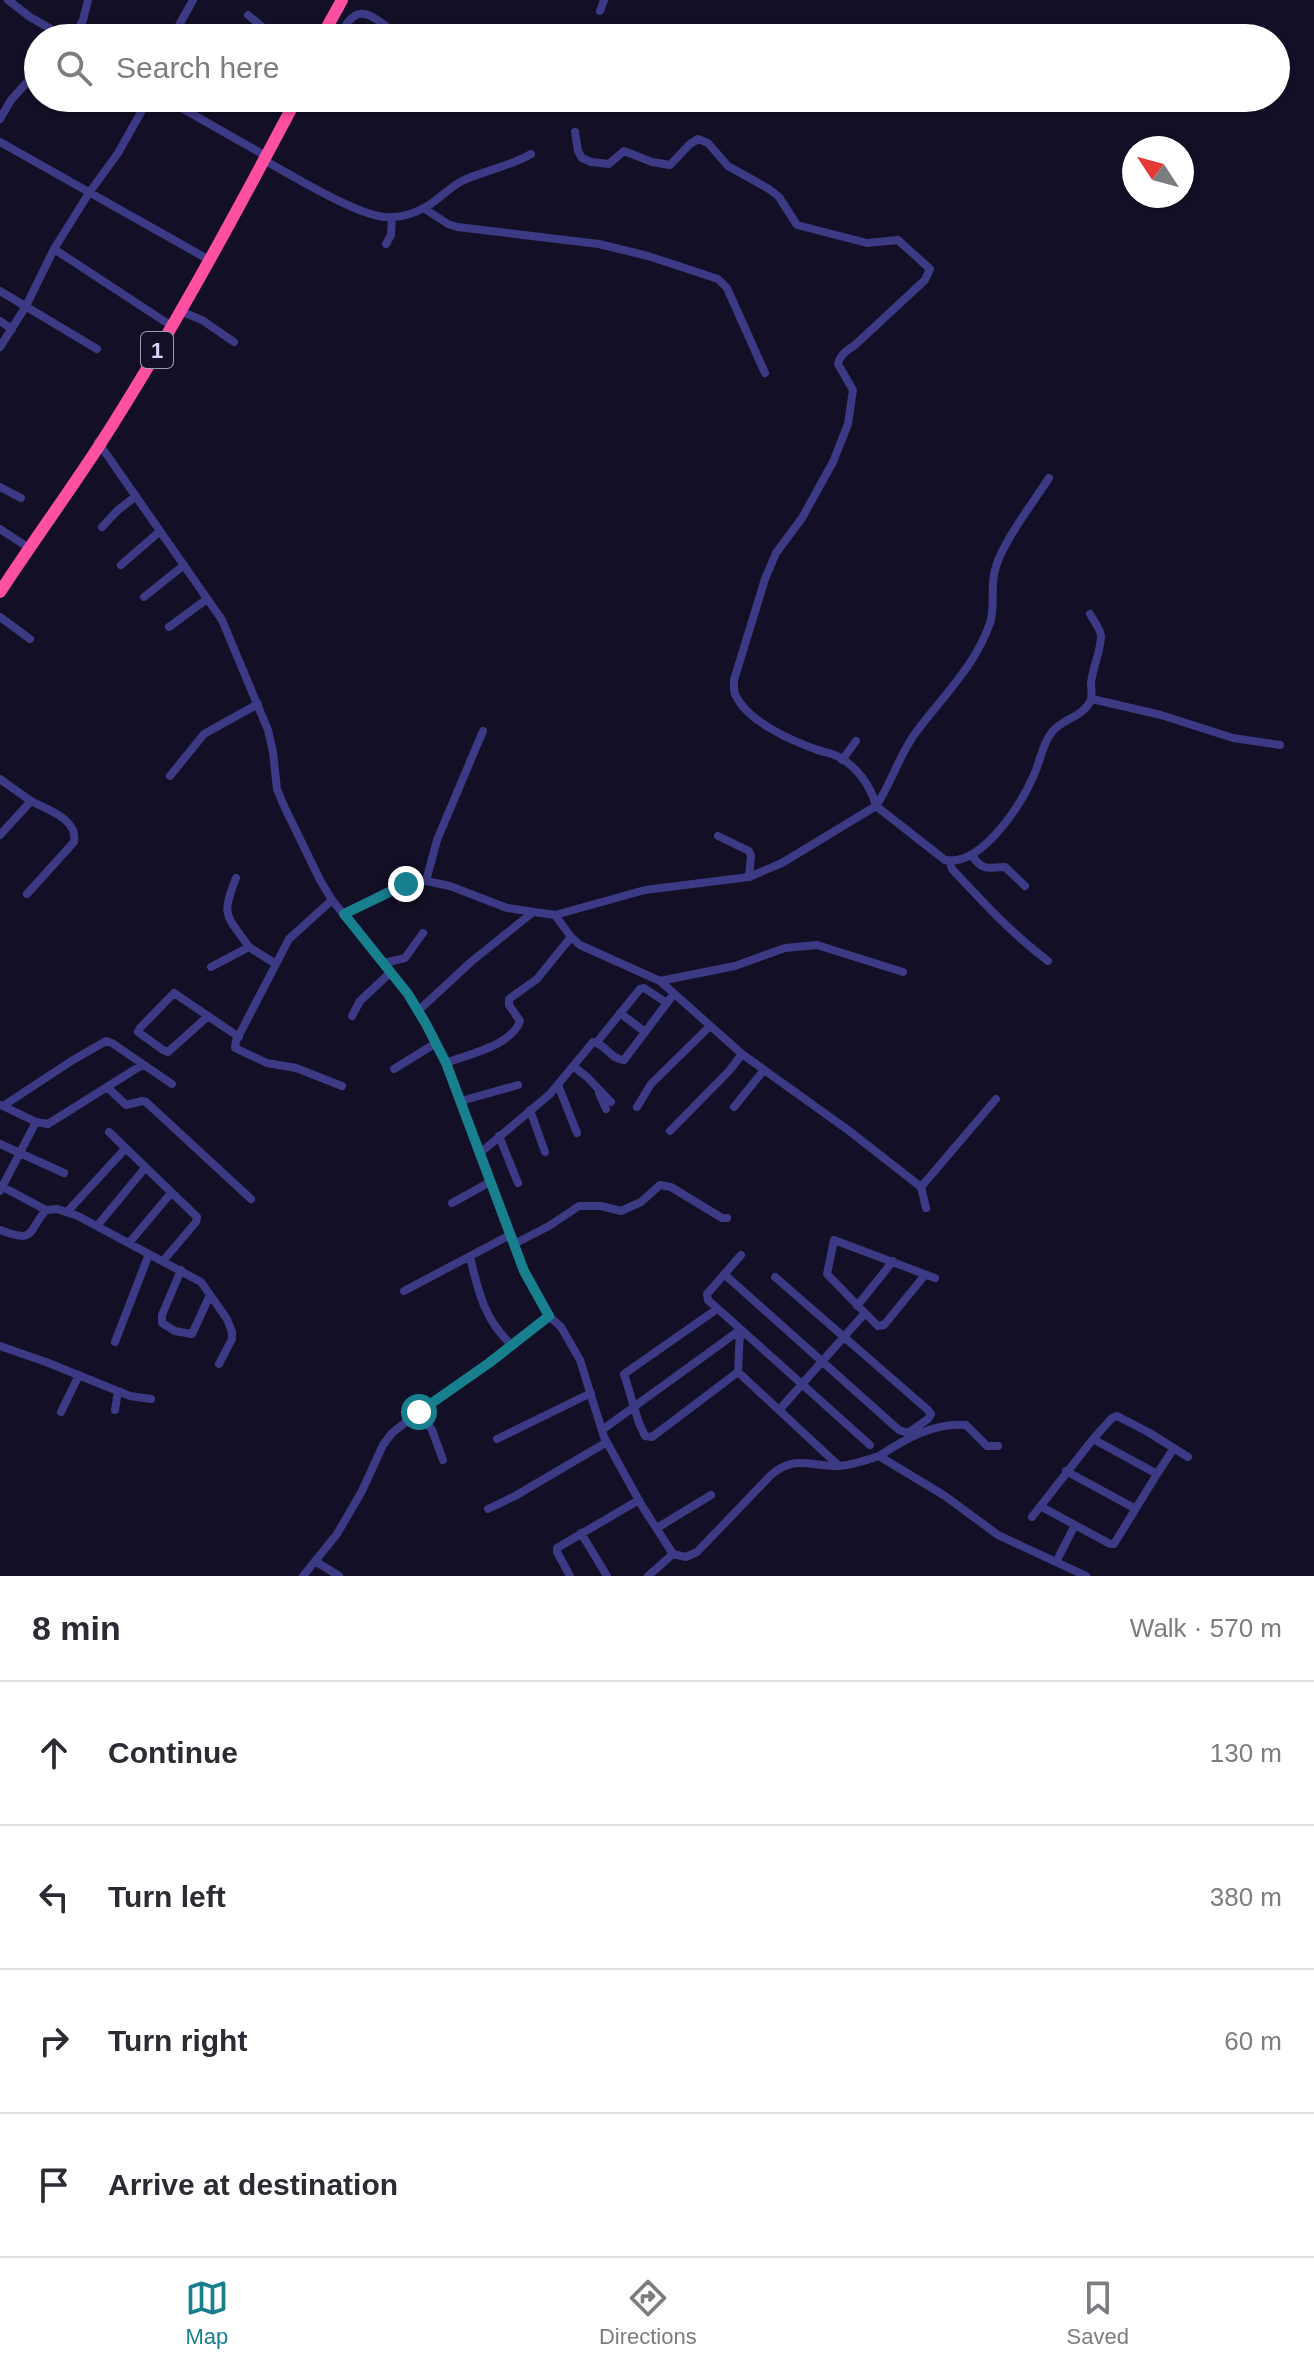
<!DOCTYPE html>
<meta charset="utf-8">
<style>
:root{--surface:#fff;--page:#f7f7f7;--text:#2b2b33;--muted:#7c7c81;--line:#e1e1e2;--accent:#187f8f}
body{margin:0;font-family:Helvetica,sans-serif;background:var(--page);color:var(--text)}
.compass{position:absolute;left:1122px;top:136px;width:72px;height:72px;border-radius:50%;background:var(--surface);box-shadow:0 2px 6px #0004;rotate:306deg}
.stop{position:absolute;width:24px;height:24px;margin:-18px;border:6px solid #187f8f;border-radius:50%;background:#fff}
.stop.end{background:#187f8f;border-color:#fff;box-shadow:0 2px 8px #0008}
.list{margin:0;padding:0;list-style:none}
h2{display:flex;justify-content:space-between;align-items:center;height:104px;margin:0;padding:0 32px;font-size:34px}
h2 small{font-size:26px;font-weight:400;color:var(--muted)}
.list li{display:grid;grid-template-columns:52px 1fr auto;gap:24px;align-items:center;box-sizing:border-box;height:144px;padding:0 32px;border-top:2px solid var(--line)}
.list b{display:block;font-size:30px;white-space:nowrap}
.list em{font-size:26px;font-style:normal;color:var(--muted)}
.icon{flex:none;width:44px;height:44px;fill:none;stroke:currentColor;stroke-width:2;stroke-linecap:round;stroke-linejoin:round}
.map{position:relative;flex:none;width:1314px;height:1576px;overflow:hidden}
.search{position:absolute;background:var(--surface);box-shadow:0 2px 6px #0004;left:24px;right:24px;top:24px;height:88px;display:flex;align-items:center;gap:20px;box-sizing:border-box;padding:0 28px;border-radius:44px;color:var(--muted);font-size:30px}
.sheet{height:680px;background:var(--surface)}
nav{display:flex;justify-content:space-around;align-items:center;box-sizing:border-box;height:112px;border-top:2px solid var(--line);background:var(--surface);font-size:22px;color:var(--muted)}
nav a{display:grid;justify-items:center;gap:4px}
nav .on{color:var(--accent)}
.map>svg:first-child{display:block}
</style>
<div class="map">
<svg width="1314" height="1576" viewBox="0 0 1314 1576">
<rect width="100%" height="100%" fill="#130f26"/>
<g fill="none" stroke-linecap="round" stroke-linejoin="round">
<path stroke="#3d3a85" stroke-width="8" d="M 8,0 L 30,17 L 67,38
M 600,11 L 604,0
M 248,15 L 265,29 L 281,38
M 73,38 L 83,20 L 88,0
M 172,38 L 193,0
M 337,38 C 356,6 363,8 391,30 L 392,33 L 390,38
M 164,98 L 266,156
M 0,119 L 11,100 L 38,70
M 0,142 L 204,257
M 264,160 C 291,175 358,216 386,217 C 398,218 412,214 422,209 C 437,202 448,188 462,181 C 485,170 509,167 531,154
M 425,209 L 448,224 L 457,227 L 599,244 L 648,256 L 718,279 L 727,288 L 765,373
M 386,244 L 391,235 L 392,217
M 54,249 L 89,193 L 118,153 L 149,98
M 0,291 L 97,349
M 180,311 L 202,320 L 234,342
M 0,321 L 12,329
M 0,347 L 26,306 L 54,249 L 167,323
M 98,442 L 222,620 L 268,730 L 273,752 L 277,789 L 284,806 L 320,880 L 332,900 L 408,994 L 426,1024 L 446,1063 L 524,1271 L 549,1316 L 561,1327 L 580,1360 L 604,1437 L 642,1506 L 673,1554 L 686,1557 L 697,1552 L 771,1475 C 794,1455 809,1466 836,1466 C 850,1466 866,1460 879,1456 L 945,1496 L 998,1535 L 1086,1576
M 1049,478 C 1033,503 999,546 994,574 C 991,590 995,609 990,623 C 975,667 940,699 914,735 C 898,758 891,784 876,806 L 945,860 C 981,867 1020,806 1033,777 C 1040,763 1042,744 1052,732 C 1062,719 1082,717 1090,702 C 1093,696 1091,690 1091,684 C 1092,668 1101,652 1101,636 C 1100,628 1093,620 1090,614
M 0,487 L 21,498
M 102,527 L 117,511 L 136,496
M 0,529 L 26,546
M 121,565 L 160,531
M 144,597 L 184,565
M 0,617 L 30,639
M 169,627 L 207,599
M 1092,699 L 1161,715 L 1233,738 L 1280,745
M 842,760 L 856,741
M 170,776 L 204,734 L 258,704
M 0,779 L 31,801 L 0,835
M 718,836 L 749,851 L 751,856 L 749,877
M 972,856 C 984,872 988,867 1005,867 L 1025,886
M 949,860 L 952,869 C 983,902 1012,934 1048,961
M 236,878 C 220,917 227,915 249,947
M 426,881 L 437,840 L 483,731
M 27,894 L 74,842 C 78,819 48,810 31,801
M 344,914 L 396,887 L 426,881 L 450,886 L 507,908 L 555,915 L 645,890 L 749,877 L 782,863 L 876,806 C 871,786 857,767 839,757 C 832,753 822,752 815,749 C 790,740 750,722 737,698 C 733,693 734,687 734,680 L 765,579 L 776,553 L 802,518 L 833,462 L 848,424 L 853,390 L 838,364 C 840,354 848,350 855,345 L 925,280 L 930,269 L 898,240 L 867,243 L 797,225 L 779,197 L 769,189 L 728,166 L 708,143 L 698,139 L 690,144 L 670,165 L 652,162 L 624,151 L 609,164 L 591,162 L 582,158 L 578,151 L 575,132
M 555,915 L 571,937 L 580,945 L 660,981 L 742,1054 L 848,1130 L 921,1187 L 926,1208
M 384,963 L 405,958 L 423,933
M 276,964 L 236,1041 L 235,1048 L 267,1063 L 296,1068 L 342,1086
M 211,967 L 249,947 L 276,964 L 289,939 L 332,900
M 660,981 L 735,966 L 785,948 L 817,945 L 903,972
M 419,1010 L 472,961 L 532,913
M 620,1013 L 645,1032
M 352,1016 L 360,1001 L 391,972
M 207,1017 L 168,1052 L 163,1050 L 138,1032 L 140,1028 L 174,993 L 239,1037
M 597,1042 L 640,989 L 644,988 L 667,1003
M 446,1063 C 469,1054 511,1046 520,1021 L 509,1005 L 509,999 L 537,979 L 571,937
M 573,1066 L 587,1077 L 611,1102
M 394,1069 L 436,1043
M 558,1085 L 577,1133
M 107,1087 L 126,1105 L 142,1101 L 146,1102 L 251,1199
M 599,1093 L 606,1109
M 461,1101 L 518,1085
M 1,1105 L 36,1122 L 48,1124 L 142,1065
M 3,1106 L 73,1060 L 106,1041 L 112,1043 L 172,1084
M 637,1107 L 651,1084 L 709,1027
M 734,1107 L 764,1070
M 530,1110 L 545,1152
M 670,1131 L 729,1071 L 742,1054
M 109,1132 L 197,1217 L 196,1222 L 163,1261
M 499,1136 L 518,1183
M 0,1144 L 64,1173
M 479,1154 L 550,1094 L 593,1042 C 606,1044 610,1059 624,1060 L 673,995
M 1,1186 L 46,1210
M 921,1187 L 996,1099
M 0,1191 L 36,1122
M 452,1203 L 490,1182
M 67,1212 L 125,1149
M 97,1226 L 145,1168
M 0,1230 C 36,1244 27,1232 46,1210 L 57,1209 L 78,1216 L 201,1282 L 227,1319 L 232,1332 L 232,1339 L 219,1364
M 129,1243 L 171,1193
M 514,1244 L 549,1226 L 579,1206 L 601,1206 L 621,1211 L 641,1202 L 660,1185 L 671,1187 L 722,1218 L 727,1218
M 741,1255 L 707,1294 L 708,1300 L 870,1445
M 470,1257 C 478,1291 485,1322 513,1346
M 181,1270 L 162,1315 L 162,1323 L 175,1331 L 192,1334 L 210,1295
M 724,1274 L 899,1430 L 908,1433 L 928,1419 L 931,1414 L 928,1410 L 775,1277
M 404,1291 L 510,1235
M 857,1306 L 893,1261
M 717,1309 L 624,1374 L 639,1423 L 645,1436 L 652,1437 L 738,1372 L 740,1330
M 865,1313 L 827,1274 L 834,1240 L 935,1278
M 115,1342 L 149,1254
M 0,1346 L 46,1362 L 130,1396 L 151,1399
M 738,1372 L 839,1466
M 780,1409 L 865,1313 L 878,1326 L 884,1325 L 925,1275
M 115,1410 L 118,1391
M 61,1412 L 79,1375
M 419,1412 L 432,1430 L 443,1460
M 602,1430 L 740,1330
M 497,1439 L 591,1393
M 1093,1439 L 1112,1418 L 1117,1416 L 1148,1432 L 1188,1457
M 879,1456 C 905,1439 935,1422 966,1425 L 987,1446 L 998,1446
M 1066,1471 L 1134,1508
M 1157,1474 L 1174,1448
M 1042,1507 L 1075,1525 L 1056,1562
M 488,1509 L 515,1496 L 607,1442
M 1032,1517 L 1093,1439 L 1157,1474 L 1114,1544 L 1110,1544 L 1075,1525
M 657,1528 L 711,1495
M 581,1533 L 607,1576
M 315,1561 L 339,1576
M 303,1576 L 337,1534 L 362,1491 L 383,1445 L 392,1433 L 419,1412 L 489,1363 L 549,1316
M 570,1576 L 557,1552 L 557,1548 L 639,1500
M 648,1576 L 673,1554"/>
<path stroke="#ff4fa3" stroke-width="12" d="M 321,38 L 342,0
M 0,592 C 32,543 67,495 99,446 C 171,334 235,215 297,98"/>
</g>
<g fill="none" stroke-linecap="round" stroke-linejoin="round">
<path stroke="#187f8f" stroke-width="10" d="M 406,884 L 344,914 L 408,994 L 426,1024 L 446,1063 L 524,1271 L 549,1316 L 489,1363 L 419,1412"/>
</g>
<g text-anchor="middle" stroke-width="7" stroke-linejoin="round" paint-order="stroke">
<rect fill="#130f26" stroke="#9e99be" stroke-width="2" x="141" y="332" width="32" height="36" rx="6"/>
<g font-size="22" font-weight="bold" fill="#d9d4ff">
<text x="157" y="358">1</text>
</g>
</g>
</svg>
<svg class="compass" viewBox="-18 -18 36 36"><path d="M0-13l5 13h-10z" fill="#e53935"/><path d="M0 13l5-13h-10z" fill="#7c7c81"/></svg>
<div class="stop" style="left:419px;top:1412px"></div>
<div class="stop end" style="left:406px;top:884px"></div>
<div class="search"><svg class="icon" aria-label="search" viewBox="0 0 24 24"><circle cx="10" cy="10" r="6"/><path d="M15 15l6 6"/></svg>Search here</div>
</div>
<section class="sheet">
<h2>8 min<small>Walk · 570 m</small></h2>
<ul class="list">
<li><svg class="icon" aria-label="ahead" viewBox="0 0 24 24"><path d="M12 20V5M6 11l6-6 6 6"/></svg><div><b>Continue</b></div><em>130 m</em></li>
<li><svg class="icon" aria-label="left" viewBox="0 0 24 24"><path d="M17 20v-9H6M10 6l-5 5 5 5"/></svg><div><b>Turn left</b></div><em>380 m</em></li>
<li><svg class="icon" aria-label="right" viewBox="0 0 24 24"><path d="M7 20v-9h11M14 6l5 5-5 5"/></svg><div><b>Turn right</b></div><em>60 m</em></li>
<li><svg class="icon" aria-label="arrive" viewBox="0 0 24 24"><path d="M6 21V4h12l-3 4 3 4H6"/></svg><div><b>Arrive at destination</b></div></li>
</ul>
</section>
<nav>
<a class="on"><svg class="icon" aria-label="map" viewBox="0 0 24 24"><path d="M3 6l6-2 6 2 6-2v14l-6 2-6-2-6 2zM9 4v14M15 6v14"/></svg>Map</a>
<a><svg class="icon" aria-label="directions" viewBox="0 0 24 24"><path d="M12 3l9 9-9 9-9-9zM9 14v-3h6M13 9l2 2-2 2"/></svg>Directions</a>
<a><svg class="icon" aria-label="saved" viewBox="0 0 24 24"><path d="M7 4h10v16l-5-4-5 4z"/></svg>Saved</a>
</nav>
